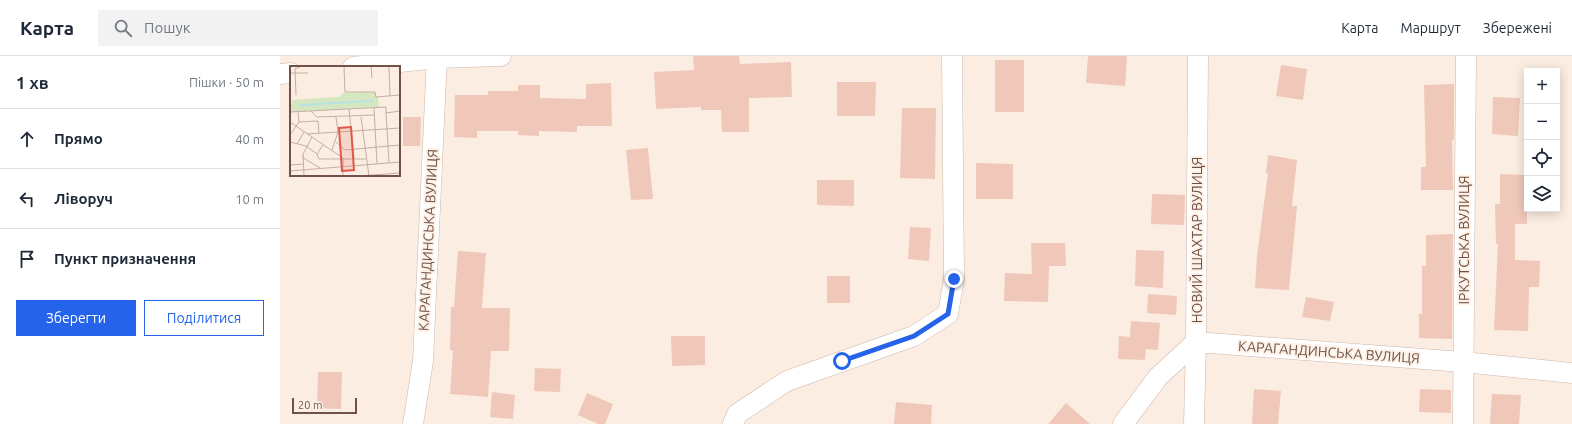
<!DOCTYPE html>
<html lang="uk">
<meta charset="utf-8">
<style>
:root{--surface:#fff;--page:#f2f2f3;--text:#1f2937;--muted:#747a83;--line:#e0e1e3;--accent:#2563eb}
body{margin:0;font-family:Ubuntu,sans-serif;background:var(--page);color:var(--text)}
.controls{position:absolute;right:12px;top:12px;display:grid;overflow:hidden;border-radius:0px;box-shadow:0 2px 10px #0003}
.controls button{width:36px;height:36px;display:grid;place-items:center;padding:0;border:0;border-bottom:1px solid var(--line);background:var(--surface);color:var(--text);font:20px sans-serif}
.scale{position:absolute;left:12px;bottom:10px;width:65px;box-sizing:border-box;padding-left:4px;border:2px solid #715249;border-top:0;font-size:11px;line-height:14px;white-space:nowrap;color:#715249;-webkit-text-stroke:3px #fef2e7;paint-order:stroke}
.stop{position:absolute;width:12px;height:12px;margin:-9px;border:3px solid #2563eb;border-radius:50%;background:#fff}
.stop.end{background:#2563eb;border-color:#fff;box-shadow:0 1px 4px #0008}
.list{margin:0;padding:0;list-style:none}
h2{display:flex;justify-content:space-between;align-items:center;height:52px;margin:0;padding:0 16px;font-size:17px}
h2 small{font-size:13px;font-weight:400;color:var(--muted)}
.list li{display:grid;grid-template-columns:26px 1fr auto;gap:12px;align-items:center;box-sizing:border-box;height:60px;padding:0 16px;border-top:1px solid var(--line)}
.list b{display:block;font-size:15px;white-space:nowrap}
.list em{font-size:13px;font-style:normal;color:var(--muted)}
.actions{display:flex;gap:8px;padding:12px 16px}
.actions a{flex:1;padding:9px 0;border:1px solid var(--accent);border-radius:0px;text-align:center;font-size:14px;color:var(--accent)}
.actions .main{background:var(--accent);color:#fff}
.icon{flex:none;width:22px;height:22px;fill:none;stroke:currentColor;stroke-width:2;stroke-linecap:round;stroke-linejoin:round}
.map{position:relative;flex:none;width:1292px;height:368px;overflow:hidden}
header{display:flex;align-items:center;gap:24px;box-sizing:border-box;height:56px;padding:0 20px;background:var(--surface);border-bottom:1px solid var(--line)}
header strong{font-size:19px}
nav{display:flex;gap:22px;margin-inline-start:auto;font-size:14px}
.search{width:280px;height:36px;background:var(--page);display:flex;align-items:center;gap:10px;box-sizing:border-box;padding:0 14px;border-radius:0px;color:var(--muted);font-size:15px}
main{display:flex}
aside{flex:1;background:var(--surface)}
.map>svg:first-child{display:block}
</style>
<header>
<strong>Карта</strong>
<div class="search"><svg class="icon" aria-label="search" viewBox="0 0 24 24"><circle cx="10" cy="10" r="6"/><path d="M15 15l6 6"/></svg>Пошук</div>
<nav><a>Карта</a><a>Маршрут</a><a>Збережені</a></nav>
</header>
<main>
<aside>
<h2>1 хв<small>Пішки · 50 m</small></h2>
<ul class="list">
<li><svg class="icon" aria-label="ahead" viewBox="0 0 24 24"><path d="M12 20V5M6 11l6-6 6 6"/></svg><div><b>Прямо</b></div><em>40 m</em></li>
<li><svg class="icon" aria-label="left" viewBox="0 0 24 24"><path d="M17 20v-9H6M10 6l-5 5 5 5"/></svg><div><b>Ліворуч</b></div><em>10 m</em></li>
<li><svg class="icon" aria-label="arrive" viewBox="0 0 24 24"><path d="M6 21V4h12l-3 4 3 4H6"/></svg><div><b>Пункт призначення</b></div></li>
</ul>
<div class="actions"><a class="main">Зберегти</a><a>Поділитися</a></div>
</aside>
<div class="map">
<svg width="1292" height="368" viewBox="0 0 1292 368">
<rect width="100%" height="100%" fill="#fbede1"/>
<path fill="#efc8ba" d="M 413,0 L 459,0 L 460,8 L 511,6 L 512,41 L 469,42 L 469,76 L 442,76 L 441,54 L 421,54 L 421,51 L 376,53 L 374,16 L 414,14 Z
M 808,0 L 847,0 L 845,30 L 806,27 Z
M 715,4 L 744,4 L 744,56 L 715,56 Z
M 1001,9 L 1027,13 L 1023,44 L 996,40 Z
M 557,26 L 596,26 L 595,60 L 557,60 Z
M 331,27 L 332,70 L 297,70 L 297,76 L 259,75 L 259,80 L 238,79 L 238,75 L 197,75 L 197,82 L 174,81 L 175,39 L 208,39 L 208,35 L 238,35 L 238,29 L 260,29 L 260,42 L 306,43 L 306,28 Z
M 1174,28 L 1174,84 L 1172,84 L 1173,134 L 1141,134 L 1141,111 L 1146,111 L 1144,29 Z
M 1213,41 L 1240,42 L 1238,80 L 1212,78 Z
M 622,52 L 656,52 L 655,123 L 620,122 Z
M 123,61 L 141,61 L 140,90 L 123,90 Z
M 368,92 L 373,143 L 351,144 L 346,94 Z
M 988,99 L 1017,104 L 1012,150 L 1017,150 L 1009,234 L 975,232 L 977,200 L 988,117 L 986,117 Z
M 696,107 L 733,108 L 733,143 L 696,143 Z
M 1220,118 L 1247,119 L 1247,168 L 1235,168 L 1235,204 L 1260,205 L 1259,231 L 1249,231 L 1248,275 L 1214,274 L 1218,188 L 1216,188 L 1215,148 L 1220,148 Z
M 537,124 L 574,124 L 574,150 L 537,149 Z
M 872,138 L 905,139 L 904,169 L 871,168 Z
M 630,171 L 651,172 L 649,205 L 628,203 Z
M 1173,178 L 1172,283 L 1139,282 L 1139,258 L 1142,258 L 1142,210 L 1146,210 L 1146,179 Z
M 751,187 L 785,187 L 786,210 L 769,210 L 768,246 L 724,245 L 725,217 L 752,218 Z
M 856,194 L 884,195 L 883,232 L 855,230 Z
M 178,195 L 206,197 L 202,252 L 230,252 L 229,295 L 211,295 L 208,341 L 170,338 L 173,294 L 170,294 L 171,251 L 174,251 Z
M 547,220 L 570,220 L 570,247 L 547,247 Z
M 868,238 L 897,240 L 896,259 L 867,257 Z
M 1026,241 L 1054,246 L 1050,265 L 1022,261 Z
M 851,265 L 880,267 L 878,294 L 866,293 L 865,304 L 838,303 L 839,280 L 850,281 Z
M 391,280 L 425,280 L 425,309 L 392,310 Z
M 255,312 L 281,313 L 280,336 L 254,335 Z
M 38,316 L 62,316 L 61,353 L 37,352 Z
M 974,333 L 1001,335 L 998,368 L 972,368 Z
M 1140,333 L 1171,334 L 1171,357 L 1139,356 Z
M 212,336 L 235,339 L 233,363 L 210,361 Z
M 307,337 L 333,348 L 325,368 L 318,368 L 298,359 Z
M 1212,338 L 1241,339 L 1239,368 L 1210,368 Z
M 616,346 L 652,349 L 651,368 L 614,368 Z
M 786,347 L 810,368 L 768,368 Z"/>
<g fill="none" stroke-linecap="round" stroke-linejoin="round">
<g stroke="#cdb6ac" stroke-width="21">
<path id="minor" d="M 73,11 L 157,2 L 221,0
M 0,18 L 11,17
M 133,368 L 143,305 L 157,0
M 453,368 L 457,358 L 507,325 L 634,280 L 668,258 L 674,223 L 672,0
M 843,368 L 878,321 L 916,286 L 1183,306 L 1292,317
M 914,368 L 916,286 L 918,0
M 1183,368 L 1186,0"/>
</g>
<use href="#minor" stroke="#fff" stroke-width="20"/>
</g>
<g fill="none" stroke-linecap="round" stroke-linejoin="round">
<path stroke="#2563eb" stroke-width="5" d="M 562,305 L 634,280 L 668,258 L 674,223"/>
</g>
<g text-anchor="middle" stroke-width="4" stroke-linejoin="round" paint-order="stroke">
<g font-size="14" fill="#715249" stroke="#fef2e7">
<text transform="translate(148 184) rotate(-87)" y="5">КАРАГАНДИНСЬКА ВУЛИЦЯ</text>
<text transform="translate(917 184) rotate(-90)" y="5">НОВИЙ ШАХТАР ВУЛИЦЯ</text>
<text transform="translate(1184 184) rotate(-90)" y="5">ІРКУТСЬКА ВУЛИЦЯ</text>
<text transform="translate(1049 296) rotate(4)" y="5">КАРАГАНДИНСЬКА ВУЛИЦЯ</text>
</g>
</g>
<g transform="translate(10 10)">
<rect width="110" height="110" fill="#fbede1"/>
<path d="M 75,26 L 85,27 L 86,31 L 88,31 L 89,41 L 0,46 L 2,34 L 47,31 L 51,30 L 52,27 Z" fill="#d5e7c1"/>
<path fill="none" stroke="#b7e2e3" stroke-width="2" d="M 9,39 L 83,35"/>
<path fill="none" stroke="#c4afa4" stroke-width="1" d="M 54,0 L 55,26 L 85,26 L 86,31 L 110,29M 81,0 L 82,12M 99,0 L 100,30M 0,7 L 18,7M 6,29 L 5,3 L 12,0M 84,42 L 87,98M 59,43 L 64,92M 21,45 L 27,51 L 84,49M 0,46 L 96,41 L 96,47 L 110,45M 8,46 L 9,56 L 28,55 L 29,67M 96,47 L 99,97M 71,51 L 79,110M 0,56 L 53,92 L 53,110M 17,68 L 110,62M 0,69 L 9,56M 0,76 L 16,80 L 27,88M 46,76 L 55,84 L 110,79M 7,78 L 14,66M 33,79 L 27,88 L 29,93 L 76,93M 42,84 L 48,66 L 46,51M 12,91 L 30,102M 0,99 L 13,98M 0,105 L 110,96M 14,110 L 13,88 L 22,71M 69,110 L 110,107"/>
<path fill="#e0584b" fill-opacity="0.15" stroke="#e0584b" stroke-width="2" d="M 61,61 L 64,104 L 52,105 L 49,62 Z"/>
<rect width="110" height="110" fill="none" stroke="#715249" stroke-width="2"/>
</g>
</svg>
<div class="controls">
<button>+</button>
<button>−</button>
<button><svg class="icon" aria-label="locate" viewBox="0 0 24 24"><circle cx="12" cy="12" r="6"/><path d="M12 2v4M12 18v4M2 12h4M18 12h4"/></svg></button>
<button><svg class="icon" aria-label="layers" viewBox="0 0 24 24"><path d="M12 4l9 5-9 5-9-5zM3 14l9 5 9-5"/></svg></button>
</div>
<div class="scale">20 m</div>
<div class="stop" style="left:562px;top:305px"></div>
<div class="stop end" style="left:674px;top:223px"></div>
</div>
</main>
